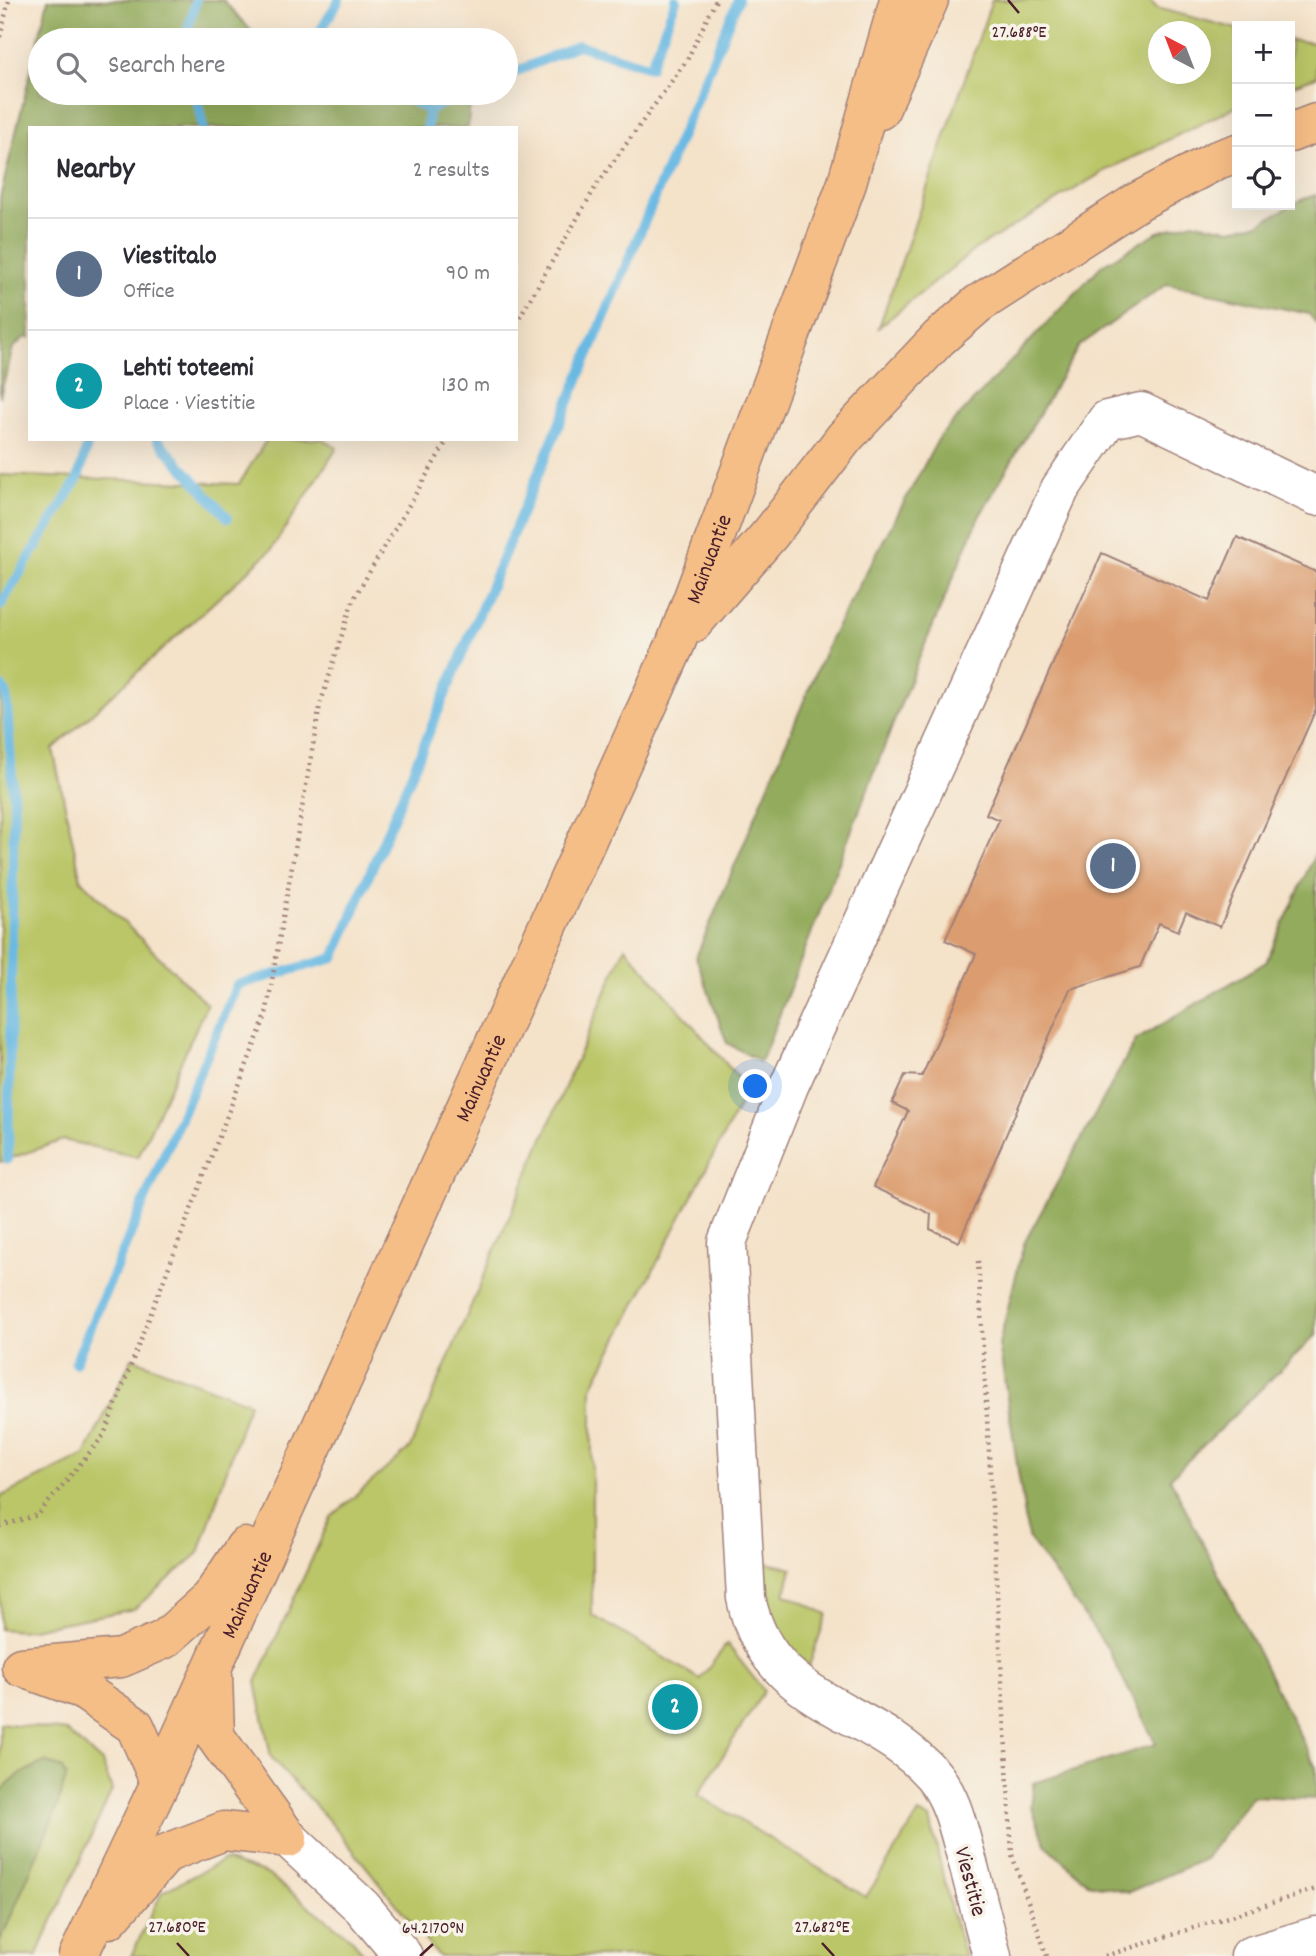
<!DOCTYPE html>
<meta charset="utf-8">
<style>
:root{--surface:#fff;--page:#f7f7f7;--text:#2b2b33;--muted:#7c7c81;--line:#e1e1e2;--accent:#1a73e8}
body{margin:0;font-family:Dekko,sans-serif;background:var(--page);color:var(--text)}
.controls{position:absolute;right:21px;top:21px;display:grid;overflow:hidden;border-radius:0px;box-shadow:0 7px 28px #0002}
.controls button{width:63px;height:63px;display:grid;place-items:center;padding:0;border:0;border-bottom:2px solid var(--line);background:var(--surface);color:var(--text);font:35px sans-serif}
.compass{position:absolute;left:1148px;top:21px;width:63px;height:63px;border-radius:50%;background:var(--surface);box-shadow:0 7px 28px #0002;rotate:318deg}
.you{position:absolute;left:756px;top:1087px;width:24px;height:24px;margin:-18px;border:5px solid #fff;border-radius:50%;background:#1a73e8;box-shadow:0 0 0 10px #1a73e833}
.badge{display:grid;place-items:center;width:46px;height:46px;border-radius:50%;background:var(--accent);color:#fff;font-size:23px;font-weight:700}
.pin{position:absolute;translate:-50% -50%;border:4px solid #fff;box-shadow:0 2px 7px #0006}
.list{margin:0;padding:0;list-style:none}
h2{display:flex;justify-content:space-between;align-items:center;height:91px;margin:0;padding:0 28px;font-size:30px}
h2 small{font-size:23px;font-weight:400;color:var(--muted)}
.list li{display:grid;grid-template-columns:46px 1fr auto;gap:21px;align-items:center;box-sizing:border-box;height:112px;padding:0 28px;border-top:2px solid var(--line)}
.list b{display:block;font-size:26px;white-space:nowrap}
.list p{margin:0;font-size:23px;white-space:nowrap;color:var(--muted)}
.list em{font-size:23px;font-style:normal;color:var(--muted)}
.icon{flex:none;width:38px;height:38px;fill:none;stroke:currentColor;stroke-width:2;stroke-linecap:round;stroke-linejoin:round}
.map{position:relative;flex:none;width:1316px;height:1956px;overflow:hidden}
.search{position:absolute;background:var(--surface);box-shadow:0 7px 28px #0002;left:28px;top:28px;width:490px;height:77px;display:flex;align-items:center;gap:18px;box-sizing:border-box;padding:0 24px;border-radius:38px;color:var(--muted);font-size:26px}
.panel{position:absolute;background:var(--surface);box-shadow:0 7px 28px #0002;left:28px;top:126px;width:490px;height:315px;border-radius:0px}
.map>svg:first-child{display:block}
</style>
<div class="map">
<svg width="1316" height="1956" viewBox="0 0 1316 1956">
<rect width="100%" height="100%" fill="#f7f3e8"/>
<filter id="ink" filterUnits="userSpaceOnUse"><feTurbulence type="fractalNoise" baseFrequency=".0143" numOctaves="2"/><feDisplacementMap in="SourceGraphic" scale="14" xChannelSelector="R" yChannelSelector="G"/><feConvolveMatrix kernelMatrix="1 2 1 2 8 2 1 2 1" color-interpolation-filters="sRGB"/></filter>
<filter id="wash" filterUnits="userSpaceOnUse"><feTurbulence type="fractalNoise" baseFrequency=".00686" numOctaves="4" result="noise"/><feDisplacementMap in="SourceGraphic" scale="28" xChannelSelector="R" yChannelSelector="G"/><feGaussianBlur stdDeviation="1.57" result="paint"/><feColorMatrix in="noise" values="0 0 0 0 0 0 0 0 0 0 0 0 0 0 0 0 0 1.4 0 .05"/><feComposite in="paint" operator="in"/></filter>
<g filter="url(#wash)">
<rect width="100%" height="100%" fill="#f4e2c9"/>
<path fill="#bac667" stroke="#827249" stroke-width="2" fill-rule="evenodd" d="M 992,0 L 1149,0 L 1157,8 L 1237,29 L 1237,106 L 1105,171 L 974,250 L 879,327 ZM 1158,32 L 1200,32 L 1200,74 L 1158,74 Z
M 1290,40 L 1316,43 L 1316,77 L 1290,86 Z
M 267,439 L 322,439 L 337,448 L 271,550 L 53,749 L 81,880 L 207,1004 L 138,1157 L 63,1140 L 0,1162 L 0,475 L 239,484 Z
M 625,947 L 748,1089 L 592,1387 L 592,1615 L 700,1679 L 727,1644 L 764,1691 L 698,1795 L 866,1897 L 919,1813 L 930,1819 L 952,1914 L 965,1956 L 438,1956 L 332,1824 L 271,1757 L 256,1682 L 331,1517 L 410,1448 Z
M 132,1358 L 249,1403 L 199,1553 L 134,1609 L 21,1631 L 0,1629 L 0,1497 L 85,1455 Z
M 765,1563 L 792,1568 L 785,1594 L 827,1614 L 809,1666 L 781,1641 L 768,1611 Z
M 0,1723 L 66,1731 L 102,1762 L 112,1790 L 37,1956 L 0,1956 Z
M 224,1860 L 267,1874 L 351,1938 L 366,1956 L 131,1956 L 162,1892 Z"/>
<path fill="#93ab5c" stroke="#6e6544" stroke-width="2" d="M 48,0 L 223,0 L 255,35 L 268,40 L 40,40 L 40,93 L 463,93 L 470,101 L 468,128 L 30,128 L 30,338 L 25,337 L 13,348 L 0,397 L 0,198 Z
M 1316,195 L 1316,323 L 1309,314 L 1167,284 L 1079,346 L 979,517 L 917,663 L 761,1062 L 727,1043 L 696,957 L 830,639 L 940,436 L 1102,265 L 1158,232 L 1193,222 L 1229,229 L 1258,224 L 1301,200 Z
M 1316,852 L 1316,1335 L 1170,1478 L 1316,1768 L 1316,1799 L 1252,1796 L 1205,1859 L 1129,1892 L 1088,1883 L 1046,1845 L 1031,1806 L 1034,1783 L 1156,1744 L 1108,1649 L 1028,1537 L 999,1344 L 1024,1243 L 1136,1040 L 1266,962 Z
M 44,1762 L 61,1767 L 66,1777 L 57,1808 L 0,1942 L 0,1792 L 20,1774 Z"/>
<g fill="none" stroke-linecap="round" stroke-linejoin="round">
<path stroke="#69b9e3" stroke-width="10" d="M 185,40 L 196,0
M 315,40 L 339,0
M 506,76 L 578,45 L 650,67 L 676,0
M 196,93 L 203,128
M 399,93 L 428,110
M 427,128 L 428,110 L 468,93
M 157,439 L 228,518
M 0,606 L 78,478 L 89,439
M 0,686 L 6,692 L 14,804 L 8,1159
M 75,1363 L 237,985 L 334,958 L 738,0"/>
</g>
<g id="blocks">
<path fill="#db9d70" d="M 1237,537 L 1316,572 L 1316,709 L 1220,927 L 1186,912 L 1178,931 L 1159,923 L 1140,967 L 1070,989 L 959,1242 L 930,1229 L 931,1214 L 873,1187 L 908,1111 L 892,1103 L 905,1075 L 922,1076 L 976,954 L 945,940 L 999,820 L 986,814 L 1102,553 L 1209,601 Z"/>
</g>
</g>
<g filter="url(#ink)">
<use href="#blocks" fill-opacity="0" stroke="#9f807a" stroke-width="2"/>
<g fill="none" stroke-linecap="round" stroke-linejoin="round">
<g stroke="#9f807a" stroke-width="41">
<path id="minor" d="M 992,1956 C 984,1925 976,1894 968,1863 C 959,1833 954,1800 933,1775 C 871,1704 768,1708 746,1598 L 727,1242 L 789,1086 L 1060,489 L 1107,420 L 1141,412 L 1316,496"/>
</g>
<g stroke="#9f807a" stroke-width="41">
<path id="tertiary" d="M 288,1838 L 362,1907 L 403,1956
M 1250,1956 L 1316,1936"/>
</g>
<g stroke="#9f807a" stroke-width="41">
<path id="primary" d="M 880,110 L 929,0"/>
</g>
<g stroke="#9f807a" stroke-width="41">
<g id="trunk">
<path d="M 1290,133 L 1316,123"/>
<path d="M 693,623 L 771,533 L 845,437 L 939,338 L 978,304 L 1137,202 L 1217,160 L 1237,153"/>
<path d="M 21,1667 L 121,1658 L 165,1639 L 210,1599 L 245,1547"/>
<path d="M 29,1670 L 81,1689 L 135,1726 L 160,1783"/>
<path d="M 213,1675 L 215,1736 L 288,1838"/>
<path d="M 109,1919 L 167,1853 L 224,1831 L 288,1838"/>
<path id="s1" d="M 78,1956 L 160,1783 L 676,643 L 846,186 L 899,0"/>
</g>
</g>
<path stroke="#9f807a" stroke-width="4.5" stroke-dasharray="2 5" stroke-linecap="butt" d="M 0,37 L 9,0
M 516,323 L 598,183 L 687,60 L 716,0
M 978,1261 L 1012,1855 L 1047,1956
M 0,1526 L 38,1515 L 104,1435 L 266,1015 L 320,705 L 353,600 L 448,439
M 1105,1956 L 1316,1889"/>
<use href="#minor" stroke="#fff" stroke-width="38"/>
<use href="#tertiary" stroke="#fff" stroke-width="38"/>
<use href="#primary" stroke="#f6be87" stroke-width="38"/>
<use href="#trunk" stroke="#f6be87" stroke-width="38"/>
</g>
</g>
<path fill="none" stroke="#4a1f2b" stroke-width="2.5" d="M 1008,0 L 1019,13M 177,1943 L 189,1956M 822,1943 L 834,1956M 420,1956 L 433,1944"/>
<g text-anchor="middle" stroke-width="7" stroke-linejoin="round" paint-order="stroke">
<g font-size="23" fill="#4a1f2b" stroke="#f7f3e8">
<text dy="8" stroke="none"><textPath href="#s1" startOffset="1533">Mainuantie</textPath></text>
<text dy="8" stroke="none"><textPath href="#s1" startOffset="966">Mainuantie</textPath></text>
<text dy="8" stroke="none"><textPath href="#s1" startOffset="399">Mainuantie</textPath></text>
<text transform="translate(972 1881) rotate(75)" y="8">Viestitie</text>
</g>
</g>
<g font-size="18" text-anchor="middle" fill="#4a1f2b" stroke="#f7f3e8" stroke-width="7" stroke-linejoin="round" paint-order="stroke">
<text x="1019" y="37">27.688°E</text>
<text x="177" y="1932">27.680°E</text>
<text x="822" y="1932">27.682°E</text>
<text x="433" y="1933">64.2170°N</text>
</g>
</svg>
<div class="controls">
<button>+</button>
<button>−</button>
<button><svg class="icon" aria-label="locate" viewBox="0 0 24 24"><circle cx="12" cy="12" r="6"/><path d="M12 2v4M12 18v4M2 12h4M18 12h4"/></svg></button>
</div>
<svg class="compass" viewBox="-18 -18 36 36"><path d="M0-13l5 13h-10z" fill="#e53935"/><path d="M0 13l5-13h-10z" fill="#7c7c81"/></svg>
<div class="you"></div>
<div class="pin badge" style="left:1113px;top:866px;background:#5c6f8a">1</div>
<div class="pin badge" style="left:675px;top:1707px;background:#0f9aa8">2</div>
<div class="search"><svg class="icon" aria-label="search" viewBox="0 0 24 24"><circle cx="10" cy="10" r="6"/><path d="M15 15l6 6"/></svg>Search here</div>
<section class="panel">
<h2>Nearby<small>2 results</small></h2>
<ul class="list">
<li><span class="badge" style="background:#5c6f8a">1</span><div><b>Viestitalo</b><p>Office</p></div><em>90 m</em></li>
<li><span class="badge" style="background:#0f9aa8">2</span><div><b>Lehti toteemi</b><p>Place · Viestitie</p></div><em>130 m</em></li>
</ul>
</section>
</div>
